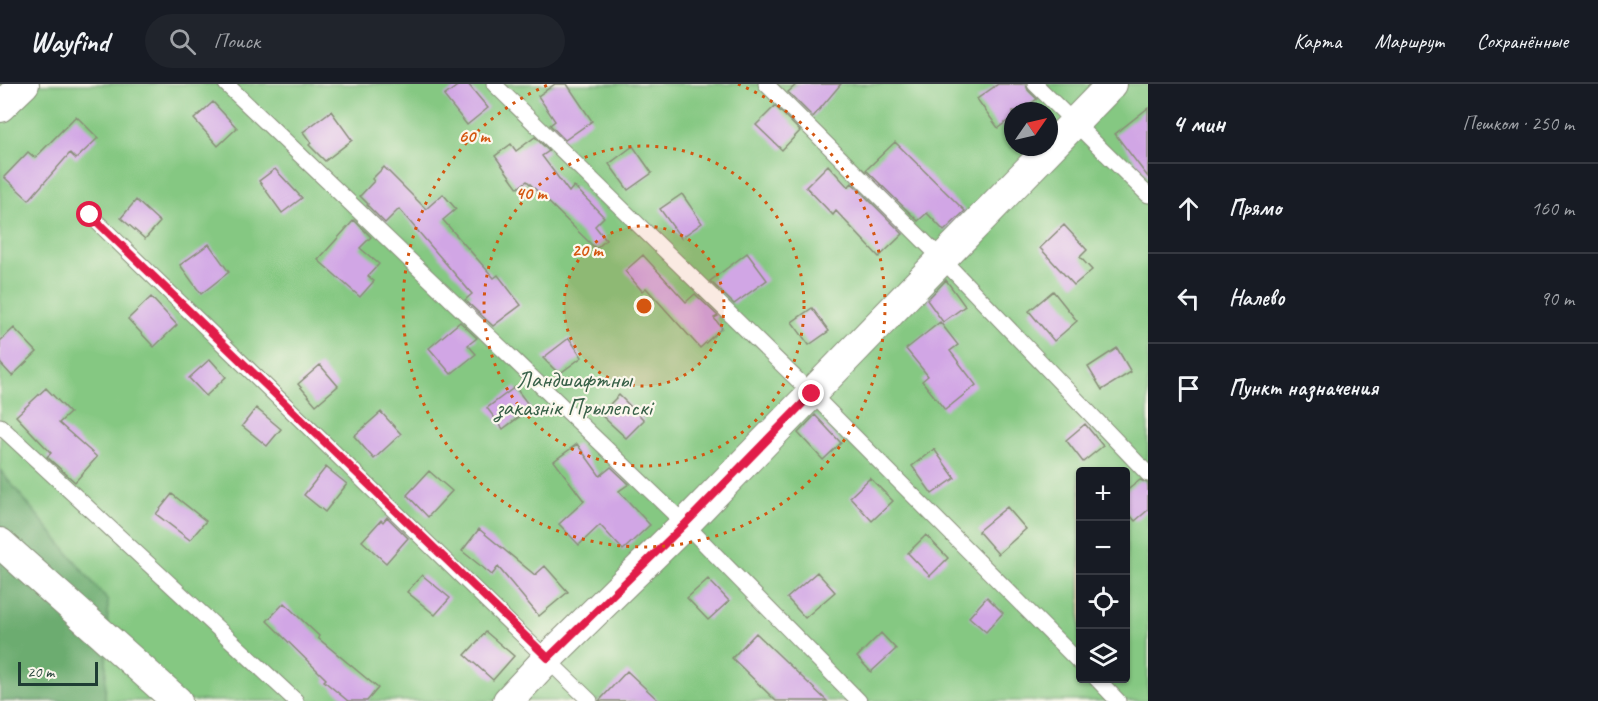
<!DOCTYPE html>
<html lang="ru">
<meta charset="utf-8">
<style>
:root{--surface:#171b24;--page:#20242c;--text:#f1f3f6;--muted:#9ea1a6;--line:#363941}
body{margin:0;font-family:Caveat,sans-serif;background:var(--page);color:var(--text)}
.controls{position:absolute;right:18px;bottom:18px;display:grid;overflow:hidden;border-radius:6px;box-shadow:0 2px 4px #0004}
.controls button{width:54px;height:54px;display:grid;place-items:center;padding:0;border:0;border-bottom:2px solid var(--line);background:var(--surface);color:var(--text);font:30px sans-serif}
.compass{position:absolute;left:1004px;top:18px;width:54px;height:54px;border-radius:50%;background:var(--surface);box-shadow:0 2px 4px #0004;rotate:56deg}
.scale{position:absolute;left:18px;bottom:15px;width:80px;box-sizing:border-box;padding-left:6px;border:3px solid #1f3d34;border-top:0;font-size:16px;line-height:21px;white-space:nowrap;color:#1f3d34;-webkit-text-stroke:4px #fbf7ec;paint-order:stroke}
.stop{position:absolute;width:18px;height:18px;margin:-14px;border:4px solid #e11d48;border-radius:50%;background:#fff}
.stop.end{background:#e11d48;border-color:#fff;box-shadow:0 2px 6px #0008}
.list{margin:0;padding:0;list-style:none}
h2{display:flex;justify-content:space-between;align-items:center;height:78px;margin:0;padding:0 24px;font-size:26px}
h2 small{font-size:20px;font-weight:400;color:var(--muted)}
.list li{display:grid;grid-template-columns:39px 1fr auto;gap:18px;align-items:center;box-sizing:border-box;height:90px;padding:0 24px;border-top:2px solid var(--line)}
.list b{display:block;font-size:22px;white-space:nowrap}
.list em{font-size:20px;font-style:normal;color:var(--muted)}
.icon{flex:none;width:33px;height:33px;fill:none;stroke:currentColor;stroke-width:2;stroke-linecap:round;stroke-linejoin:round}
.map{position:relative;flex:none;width:1148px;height:617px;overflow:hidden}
header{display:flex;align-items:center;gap:36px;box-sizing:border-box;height:84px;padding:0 30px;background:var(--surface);border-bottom:2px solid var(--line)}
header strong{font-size:28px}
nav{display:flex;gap:33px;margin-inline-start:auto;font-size:21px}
.search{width:420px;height:54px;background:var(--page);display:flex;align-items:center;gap:15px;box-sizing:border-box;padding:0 21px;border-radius:33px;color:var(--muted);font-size:22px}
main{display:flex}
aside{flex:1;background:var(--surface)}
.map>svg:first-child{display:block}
</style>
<header>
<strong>Wayfind</strong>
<div class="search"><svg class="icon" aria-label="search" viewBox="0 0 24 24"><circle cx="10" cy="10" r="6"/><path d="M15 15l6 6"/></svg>Поиск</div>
<nav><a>Карта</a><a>Маршрут</a><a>Сохранённые</a></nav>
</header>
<main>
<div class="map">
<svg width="1148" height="617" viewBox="0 0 1148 617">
<rect width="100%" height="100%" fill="#fbf7ec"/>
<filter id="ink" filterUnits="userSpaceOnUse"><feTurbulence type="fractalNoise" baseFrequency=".0167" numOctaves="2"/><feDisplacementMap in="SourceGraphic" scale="12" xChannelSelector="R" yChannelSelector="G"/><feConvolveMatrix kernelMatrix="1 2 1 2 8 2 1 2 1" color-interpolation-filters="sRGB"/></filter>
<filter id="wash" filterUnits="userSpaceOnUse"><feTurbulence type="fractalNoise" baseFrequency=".008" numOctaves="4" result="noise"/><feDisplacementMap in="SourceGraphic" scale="24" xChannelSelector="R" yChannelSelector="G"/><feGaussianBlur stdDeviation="1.35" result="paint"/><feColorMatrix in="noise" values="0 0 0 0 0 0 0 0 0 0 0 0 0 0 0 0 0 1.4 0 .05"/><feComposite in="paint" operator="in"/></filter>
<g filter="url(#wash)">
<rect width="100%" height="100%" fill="#f1debe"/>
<path fill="#85c882" stroke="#52825b" stroke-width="1.5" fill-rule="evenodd" d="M 0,0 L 1148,0 L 1148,617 L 0,617 ZM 1013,27 L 1049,27 L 1049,63 L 1013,63 ZM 1080,388 L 1126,388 L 1126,594 L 1080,594 Z"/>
<path fill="#6cac70" stroke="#467452" stroke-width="1.5" d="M 0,386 L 108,517 L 105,617 L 0,617 Z"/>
<g id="blocks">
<path fill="#d1a6e5" d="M 460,0 L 468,0 L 488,24 L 467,41 L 444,12 Z
M 555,0 L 567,0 L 592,37 L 565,56 L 550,41 L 555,37 L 538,12 Z
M 797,0 L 841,0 L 813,33 L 788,8 Z
M 998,0 L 1026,0 L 1028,6 L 1037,15 L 1021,27 L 1013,27 L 1013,33 L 998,44 L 977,15 Z
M 213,18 L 237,44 L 218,62 L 194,35 Z
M 775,22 L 800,47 L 782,66 L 756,41 Z
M 1148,24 L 1148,93 L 1115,50 Z
M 331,27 L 352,56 L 325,77 L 309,61 L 311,59 L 303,48 Z
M 76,32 L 98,54 L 76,75 L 70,69 L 29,116 L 4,93 L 28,68 L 35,74 Z
M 535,53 L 549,67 L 542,72 L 569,108 L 574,102 L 604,133 L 595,142 L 606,156 L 596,165 L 527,97 L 518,104 L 495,72 L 511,60 L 516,67 Z
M 895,58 L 965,127 L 944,147 L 927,129 L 918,137 L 866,86 Z
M 633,62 L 652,89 L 628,106 L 609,80 Z
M 828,81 L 848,103 L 852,99 L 903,150 L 879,173 L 836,127 L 833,131 L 806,103 Z
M 384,83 L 426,125 L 443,110 L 456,125 L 443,136 L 494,194 L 498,191 L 521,221 L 493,242 L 465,216 L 472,210 L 399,125 L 385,139 L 367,121 L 368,120 L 360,112 L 374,97 L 372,95 Z
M 275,85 L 302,114 L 282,129 L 259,97 Z
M 682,110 L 702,139 L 681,154 L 660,125 Z
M 136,116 L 160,138 L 145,155 L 121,134 Z
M 354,136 L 371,153 L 360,164 L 379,180 L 368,192 L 374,197 L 360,213 L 318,176 Z
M 1064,141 L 1087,166 L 1080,173 L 1092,186 L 1074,201 L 1040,164 Z
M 209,160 L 229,188 L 201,210 L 180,181 Z
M 747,169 L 767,196 L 734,220 L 710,197 Z
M 643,171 L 686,218 L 695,210 L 718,232 L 714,234 L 722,244 L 700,264 L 646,204 L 642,207 L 625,187 Z
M 946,196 L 965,222 L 943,238 L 927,216 Z
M 1053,207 L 1077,237 L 1054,257 L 1029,227 Z
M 151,213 L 177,241 L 154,263 L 128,235 Z
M 812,224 L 829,247 L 809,261 L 792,238 Z
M 460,238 L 477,254 L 468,261 L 476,270 L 451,290 L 429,264 Z
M 940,238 L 958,261 L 950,267 L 976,301 L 945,326 L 922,297 L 928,292 L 906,265 Z
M 14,244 L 37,268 L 12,292 L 0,279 L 0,257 Z
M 569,254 L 582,273 L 559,290 L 543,274 Z
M 1117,264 L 1131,288 L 1102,306 L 1088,283 Z
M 210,275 L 226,293 L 206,312 L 189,294 Z
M 320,281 L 338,302 L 316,321 L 298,300 Z
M 515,303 L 531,324 L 503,345 L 487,324 Z
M 46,304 L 70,329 L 59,339 L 97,373 L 75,398 L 47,373 L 51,369 L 16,332 Z
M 619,311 L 644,336 L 626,354 L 600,330 Z
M 256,324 L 281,345 L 267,362 L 242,342 Z
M 381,328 L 401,350 L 374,375 L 354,352 Z
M 815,331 L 841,359 L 823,376 L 798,349 Z
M 1085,340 L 1103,362 L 1083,378 L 1066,356 Z
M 577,360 L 600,392 L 611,383 L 629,400 L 619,407 L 650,441 L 623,466 L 600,441 L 579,461 L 559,440 L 584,417 L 554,377 Z
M 934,365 L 955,394 L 932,410 L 912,382 Z
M 326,383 L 347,400 L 325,428 L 304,411 Z
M 429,387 L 452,407 L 428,433 L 407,411 Z
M 870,394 L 893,417 L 872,437 L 850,413 Z
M 1140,396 L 1148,399 L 1148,426 L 1135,437 L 1125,425 L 1125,408 Z
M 172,410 L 206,437 L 190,456 L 156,430 Z
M 1007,423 L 1026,445 L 998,470 L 978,447 Z
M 387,433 L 408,454 L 386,479 L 362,457 L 381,436 L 383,438 Z
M 479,445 L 535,491 L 545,482 L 568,508 L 539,532 L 498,483 L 492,491 L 462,467 Z
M 926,451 L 948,474 L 930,492 L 908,469 Z
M 817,488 L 835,508 L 805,534 L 787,514 Z
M 422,491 L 450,514 L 435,531 L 407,508 Z
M 708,495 L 729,517 L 708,536 L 687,514 Z
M 987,513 L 1003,529 L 986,548 L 969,533 Z
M 284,519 L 319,552 L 318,554 L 378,604 L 367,617 L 348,617 L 324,597 L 326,595 L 267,537 Z
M 486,548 L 514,572 L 493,596 L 465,571 Z
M 756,549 L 827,617 L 776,617 L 732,574 Z
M 881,549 L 896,565 L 871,588 L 857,573 Z
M 627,587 L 659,617 L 599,617 Z"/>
</g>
</g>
<g filter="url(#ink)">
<use href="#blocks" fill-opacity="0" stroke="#888e79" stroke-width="1.5"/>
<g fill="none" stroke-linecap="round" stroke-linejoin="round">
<g stroke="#888e79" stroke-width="17">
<path id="service" d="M 226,0 L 685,440 L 859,617
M 494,0 L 812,310 L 1080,579
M 766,0 L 942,175 L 1148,390
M 1035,0 L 1148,111
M 90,131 L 590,617
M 0,342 L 296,617
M 1096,594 L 1118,617"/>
</g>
<g stroke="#888e79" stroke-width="32">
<path id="minor" d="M 0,23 L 24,0
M 0,459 L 177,617
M 508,617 L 548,574 L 685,440 L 1112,0"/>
</g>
<use href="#service" stroke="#fff" stroke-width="15"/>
<use href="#minor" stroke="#fff" stroke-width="30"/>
</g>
</g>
<g fill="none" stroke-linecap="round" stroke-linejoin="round" filter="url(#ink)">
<path stroke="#e11d48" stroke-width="8" d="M 90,131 L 548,574 L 685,440 L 812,310"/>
</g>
<circle cx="644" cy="222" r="80" fill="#d45610" fill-opacity=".12"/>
<g fill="none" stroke="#d45610" stroke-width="3" stroke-dasharray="3 6">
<circle cx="644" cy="222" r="80"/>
<circle cx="644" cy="222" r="160"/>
<path d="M738 0A241 241 0 1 1 550 0"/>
</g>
<g text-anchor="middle" stroke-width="4.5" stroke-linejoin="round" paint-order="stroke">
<g font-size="24" fill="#386048" stroke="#fbf7ec">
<text x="574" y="303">Ландшафтны<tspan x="574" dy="28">заказнік Прылепскі</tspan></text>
</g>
</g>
<circle cx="644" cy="222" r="9" fill="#d45610" stroke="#fbf7ec" stroke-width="3"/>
<g font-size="18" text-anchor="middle" font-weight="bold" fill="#d45610" stroke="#fbf7ec" stroke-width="4.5" stroke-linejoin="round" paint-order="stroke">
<text x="474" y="58">60 m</text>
<text x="531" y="115">40 m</text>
<text x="587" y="172">20 m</text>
</g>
</svg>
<div class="controls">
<button>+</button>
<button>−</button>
<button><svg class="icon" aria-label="locate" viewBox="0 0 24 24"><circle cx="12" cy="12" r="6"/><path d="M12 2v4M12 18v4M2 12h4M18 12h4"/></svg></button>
<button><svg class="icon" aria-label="layers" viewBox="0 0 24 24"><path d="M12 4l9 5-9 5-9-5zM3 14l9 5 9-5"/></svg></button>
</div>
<svg class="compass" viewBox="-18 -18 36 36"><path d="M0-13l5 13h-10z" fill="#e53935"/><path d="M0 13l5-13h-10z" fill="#9ea1a6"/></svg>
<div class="scale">20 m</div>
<div class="stop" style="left:90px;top:131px"></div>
<div class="stop end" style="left:812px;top:310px"></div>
</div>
<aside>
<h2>4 мин<small>Пешком · 250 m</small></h2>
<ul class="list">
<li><svg class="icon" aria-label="ahead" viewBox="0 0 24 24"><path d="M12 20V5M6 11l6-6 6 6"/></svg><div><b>Прямо</b></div><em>160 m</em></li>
<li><svg class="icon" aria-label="left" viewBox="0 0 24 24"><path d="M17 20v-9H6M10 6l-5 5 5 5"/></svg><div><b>Налево</b></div><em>90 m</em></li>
<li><svg class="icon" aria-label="arrive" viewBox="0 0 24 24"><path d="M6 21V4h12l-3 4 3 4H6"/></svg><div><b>Пункт назначения</b></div></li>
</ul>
</aside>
</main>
